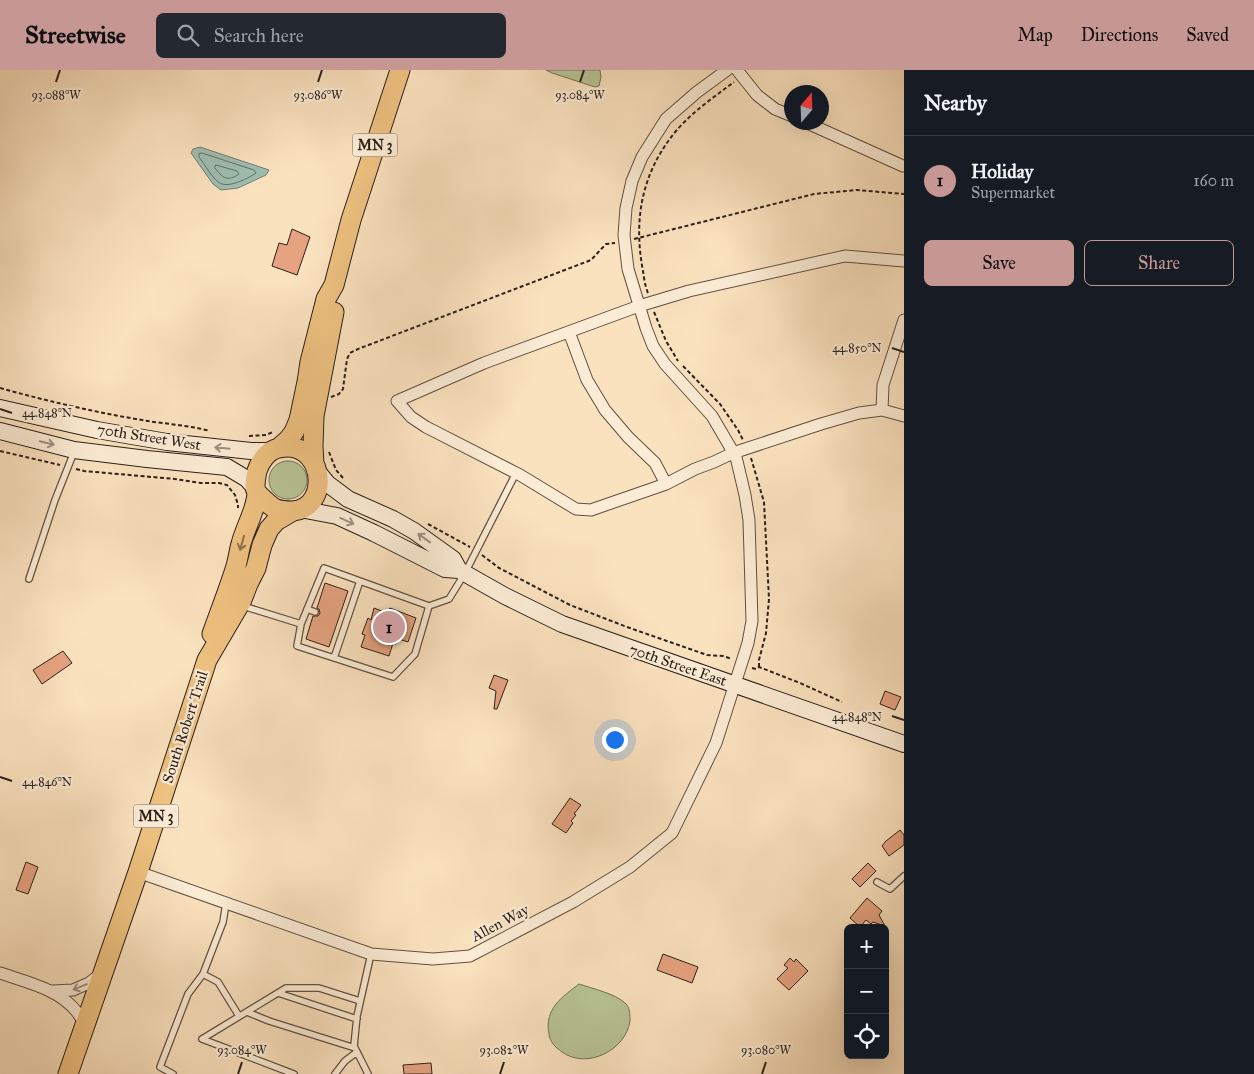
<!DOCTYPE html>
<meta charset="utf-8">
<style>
:root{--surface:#171b24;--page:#242831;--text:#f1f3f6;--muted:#9ea1a6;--line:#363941;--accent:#c59692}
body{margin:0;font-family:"IM FELL Great Primer",serif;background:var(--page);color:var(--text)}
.controls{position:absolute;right:15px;bottom:15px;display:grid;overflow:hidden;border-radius:8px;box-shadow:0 5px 20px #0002}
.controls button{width:45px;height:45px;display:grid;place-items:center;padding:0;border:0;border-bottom:1px solid var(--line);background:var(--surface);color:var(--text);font:25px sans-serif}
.compass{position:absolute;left:784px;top:15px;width:45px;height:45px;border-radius:50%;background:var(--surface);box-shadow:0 5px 20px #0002;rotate:19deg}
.you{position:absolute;left:614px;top:669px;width:18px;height:18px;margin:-12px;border:4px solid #fff;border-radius:50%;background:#1a73e8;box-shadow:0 0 0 8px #1a73e833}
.badge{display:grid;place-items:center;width:32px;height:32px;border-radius:50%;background:var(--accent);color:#111;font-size:16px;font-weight:700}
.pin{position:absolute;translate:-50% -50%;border:2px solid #fff;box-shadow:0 1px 5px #0006}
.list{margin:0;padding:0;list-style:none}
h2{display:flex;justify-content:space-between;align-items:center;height:65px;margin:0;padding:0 20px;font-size:21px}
h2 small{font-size:16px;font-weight:400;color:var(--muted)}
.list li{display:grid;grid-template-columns:32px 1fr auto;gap:15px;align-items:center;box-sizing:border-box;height:90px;padding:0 20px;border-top:1px solid var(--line)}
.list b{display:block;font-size:19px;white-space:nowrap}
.list p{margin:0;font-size:16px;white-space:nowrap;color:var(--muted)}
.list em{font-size:16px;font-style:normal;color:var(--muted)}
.actions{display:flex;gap:10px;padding:15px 20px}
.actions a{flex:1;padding:11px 0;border:1px solid var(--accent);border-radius:8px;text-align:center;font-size:18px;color:var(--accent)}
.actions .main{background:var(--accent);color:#111}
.icon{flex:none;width:28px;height:28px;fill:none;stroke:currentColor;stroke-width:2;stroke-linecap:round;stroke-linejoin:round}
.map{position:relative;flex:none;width:904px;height:1004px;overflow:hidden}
header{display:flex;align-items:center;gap:30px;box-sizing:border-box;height:70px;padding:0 25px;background:var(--accent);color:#111}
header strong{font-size:24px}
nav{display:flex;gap:28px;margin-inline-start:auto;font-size:18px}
.search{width:350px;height:45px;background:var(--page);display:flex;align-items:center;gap:12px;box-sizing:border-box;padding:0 18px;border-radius:8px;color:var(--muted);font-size:19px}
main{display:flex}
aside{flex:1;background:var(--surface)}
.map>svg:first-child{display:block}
</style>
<header>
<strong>Streetwise</strong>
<div class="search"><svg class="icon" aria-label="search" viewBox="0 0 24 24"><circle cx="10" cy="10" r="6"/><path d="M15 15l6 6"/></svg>Search here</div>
<nav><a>Map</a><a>Directions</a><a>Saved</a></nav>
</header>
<main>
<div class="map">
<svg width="904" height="1004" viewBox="0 0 904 1004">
<rect width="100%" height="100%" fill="#fbe2bf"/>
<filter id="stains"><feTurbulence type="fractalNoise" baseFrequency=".004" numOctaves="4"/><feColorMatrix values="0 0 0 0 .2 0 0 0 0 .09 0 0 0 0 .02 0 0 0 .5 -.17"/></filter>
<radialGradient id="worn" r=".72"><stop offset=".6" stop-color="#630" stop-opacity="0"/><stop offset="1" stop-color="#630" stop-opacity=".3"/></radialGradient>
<path fill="#b8c496" stroke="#727258" d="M 546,0 L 600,0 L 601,7 L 599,16 L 595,17 L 552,3 Z
M269 410a19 19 0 1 1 38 0a19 19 0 1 1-38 0Z
M 579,914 C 591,918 616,924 625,933 C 630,937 630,945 630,951 C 626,980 587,1000 562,982 C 555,977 550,972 549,964 C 544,939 562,927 579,914 Z"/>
<path fill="#9fbeb1" stroke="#717f75" d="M 200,77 L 269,100 L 266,105 L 238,118 L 221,120 L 213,114 L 191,83 L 193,79 Z"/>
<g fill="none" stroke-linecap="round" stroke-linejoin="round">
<path stroke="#656f66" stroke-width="1" d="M 202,83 L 254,100 L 256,103 C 249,108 231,117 222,114 C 214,112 204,93 199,87 L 199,84 Z
M 216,95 L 237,101 L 239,104 C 228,112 222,108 215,98 Z"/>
</g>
<path fill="#e7a381" stroke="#2b201a" d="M 292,159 L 310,167 L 297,205 L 272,196 L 279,173 L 287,175 Z
M 325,513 L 348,521 L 329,577 L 306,569 L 313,546 L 318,546 L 320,543 L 319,539 L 317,538 Z
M 374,538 L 387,543 L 390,538 L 416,548 L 408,572 L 399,569 L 396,574 L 393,573 L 389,586 L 361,577 L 365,565 L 362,564 L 368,548 L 371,550 Z
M 63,581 L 72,593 L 42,614 L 33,600 Z
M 494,605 L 508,610 L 497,639 L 494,639 L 496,621 L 489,618 Z
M 885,621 L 901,627 L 895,640 L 880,634 Z
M 570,728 L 581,735 L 574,744 L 576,745 L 571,751 L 573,753 L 566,763 L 552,754 Z
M 900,760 L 904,765 L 904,775 L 889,786 L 882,776 L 886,771 Z
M 26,792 L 38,797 L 28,824 L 16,820 Z
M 868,793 L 876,801 L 860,817 L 852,809 Z
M 867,828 L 882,841 L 879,845 L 885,856 L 873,852 L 871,854 L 866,850 L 860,857 L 850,848 Z
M 663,884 L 698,897 L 692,913 L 657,900 Z
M 790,888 L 794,892 L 796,889 L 808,901 L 789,920 L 777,909 L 788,898 L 784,895 Z
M 431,993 L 432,1004 L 404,1004 L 403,995 Z"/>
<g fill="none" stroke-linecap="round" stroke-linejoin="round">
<g stroke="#5f5043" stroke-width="8">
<path id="lane" d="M 29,509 L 55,430 L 74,382
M 243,536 L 301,554 L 297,576 L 393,607 L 415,584 L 429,536 L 449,529 L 465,503 L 516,403
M 307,539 L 315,542
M 301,554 L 324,498 L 429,536
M 334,588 L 360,511
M 877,812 L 890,819 L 904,806
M 226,833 L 223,852 L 203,904 L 218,912 L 239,946
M 278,923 L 357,949
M 247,942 L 269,951 L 355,978
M 173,1004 L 160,997 L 188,924 L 203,904
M 294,1004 L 202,969 L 286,918 L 319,918 L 360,931
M 335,1004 L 345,991 L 357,982
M 368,1004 L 354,976 L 357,946 L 371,884"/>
</g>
<g stroke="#5f5043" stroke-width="13">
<path id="street" d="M 737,0 L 757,25 L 775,39 L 792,46
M 805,52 L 903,96
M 904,191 L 845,186 L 689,221 L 639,236 L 484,293 L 397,331 L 411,347 L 426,357 L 520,405 L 576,439 L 591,440 L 666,414 L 695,399 L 714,392 L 733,383 L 821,354 L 859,343 L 882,340 L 904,346
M 569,262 L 587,310 L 605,340 L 628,367 L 655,393 L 666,414
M 882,340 L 883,315 L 904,250
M 138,802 L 371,884 L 433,889 L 470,886 L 573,832 L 630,797 L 672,763 L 716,673 L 748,573 L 752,551 L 749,450 L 745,425 L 736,387 L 712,346 L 665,294 L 653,276 L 646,258 L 628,199 L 624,165 L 626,138 L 632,111 L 642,87 L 666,49 L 697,22 L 727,0
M 0,903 C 26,912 59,919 77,942 C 80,946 83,951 85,955
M 52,921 L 73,920 L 89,913 L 101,904"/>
</g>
<g stroke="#2b201a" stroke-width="18">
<path id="secondary" d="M 0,338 L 97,360 L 167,372 L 251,381 L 271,381
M 0,361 L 74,380 L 147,389 L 227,397 L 247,409 L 255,418
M 318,402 L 328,414 L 348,429 L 393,449 L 414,461 L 453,489 L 459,500
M 300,439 L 337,446 L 374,463 L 445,499 L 459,500 L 505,526 L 562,554 L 904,674"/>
</g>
<g stroke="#2b201a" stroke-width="21">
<path id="primary" d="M 280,377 L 288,370 L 294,362 L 299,350 L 307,312 L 310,292 L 326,229 L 334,215 L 351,150 L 400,0
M 314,393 L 313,376 L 314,346 L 334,242
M 212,564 C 220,541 229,519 236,496 C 238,489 239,481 241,474 C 244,462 250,451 254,438 C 255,434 257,428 257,423 C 256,421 255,419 255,416 C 255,412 256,406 257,401 C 260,391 268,380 279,378 C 323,368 333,437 293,441 C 287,441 280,441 274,438 C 268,434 262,428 257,423
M 68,1004 L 138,802 L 207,590 L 241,532 L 248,514 L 256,498 L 262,475 L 269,459 L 276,451 L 293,441"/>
</g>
<path stroke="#2b201a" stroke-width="2" stroke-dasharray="4 2.5" stroke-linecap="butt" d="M 634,169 L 814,124 L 857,120 L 904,124
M 648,223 C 645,216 644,208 643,201 C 633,149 642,102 676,61 C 692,42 714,27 734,12
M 654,242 L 666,271 L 678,291
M 683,296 L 720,334 L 738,360 L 743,370
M 0,318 C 47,331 94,342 142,350 C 164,354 188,355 210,361
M 331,327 L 339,324 L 343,319 L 347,289 L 350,283 L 358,279 L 591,190 L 606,174 L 615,173
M 249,366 L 266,365 L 273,362
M 0,381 L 60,395
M 329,382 L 336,400 L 343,408
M 751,388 L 764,432 L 769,529 L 766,563 L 759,590 L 759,597
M 76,399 L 84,401 L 175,409 L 201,413 L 219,413 L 227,415 L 235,425 L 238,435 L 238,438
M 428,454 L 470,477
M 482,485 L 499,498 L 570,535 L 627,557 L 707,585 L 723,586 L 732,589
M 752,598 L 756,599 L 759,597 L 800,613 L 842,632"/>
<use href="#lane" stroke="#fcecd5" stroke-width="5.5"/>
<use href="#street" stroke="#fcecd5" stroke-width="11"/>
<use href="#secondary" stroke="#fcecd5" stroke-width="16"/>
<use href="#primary" stroke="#eec180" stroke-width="19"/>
</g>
<defs><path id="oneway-shaft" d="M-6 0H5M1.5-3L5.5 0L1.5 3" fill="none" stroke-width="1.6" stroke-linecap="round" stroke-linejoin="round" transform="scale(1.25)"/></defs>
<g stroke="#9e9081">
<use href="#oneway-shaft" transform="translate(47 373) rotate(14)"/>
<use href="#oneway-shaft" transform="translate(222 378) rotate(-174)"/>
<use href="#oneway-shaft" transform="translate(347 451) rotate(24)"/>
<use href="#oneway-shaft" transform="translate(424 468) rotate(-144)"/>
<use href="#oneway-shaft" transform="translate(80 917) rotate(158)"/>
</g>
<use stroke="#8c704d" href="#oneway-shaft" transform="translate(242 473) rotate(106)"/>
<path fill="none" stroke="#2b201a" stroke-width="2" d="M 56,12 L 60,0M 318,12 L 322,0M 580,12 L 584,0M 892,278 L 904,282M 0,339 L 12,343M 892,646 L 904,650M 0,707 L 12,711M 238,1004 L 242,992M 500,1004 L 504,992M 762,1004 L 766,992"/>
<g text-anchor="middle" stroke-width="4.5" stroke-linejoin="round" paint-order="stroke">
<g fill="#fcecd5" stroke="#6a5d52" stroke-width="1">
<rect x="352.5" y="63.5" width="45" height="23" rx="4"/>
<rect x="133.5" y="734.5" width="45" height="23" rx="4"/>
</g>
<g font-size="14" font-weight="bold" fill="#2b201a">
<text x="375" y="80">MN 3</text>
<text x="156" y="751">MN 3</text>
</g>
<g font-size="15" fill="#2b201a" stroke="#fcecd5">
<text transform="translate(149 367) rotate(9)" y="5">70th Street West</text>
<text transform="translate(678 595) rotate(19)" y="5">70th Street East</text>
<text transform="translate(185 657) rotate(-72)" y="5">South Robert Trail</text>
<text transform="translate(500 853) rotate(-28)" y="5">Allen Way</text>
</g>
</g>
<g font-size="12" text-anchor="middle" fill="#2b201a" stroke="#fcecd5" stroke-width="4.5" stroke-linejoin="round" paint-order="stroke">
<text x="56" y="29">93.088°W</text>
<text x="580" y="29">93.084°W</text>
<text x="318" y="29">93.086°W</text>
<text x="857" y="282">44.850°N</text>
<text x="47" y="347">44.848°N</text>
<text x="857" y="651">44.848°N</text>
<text x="47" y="716">44.846°N</text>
<text x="242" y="984">93.084°W</text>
<text x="504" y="984">93.082°W</text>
<text x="766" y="984">93.080°W</text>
</g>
<rect width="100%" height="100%" filter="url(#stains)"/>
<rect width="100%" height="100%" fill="url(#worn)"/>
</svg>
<div class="controls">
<button>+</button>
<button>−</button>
<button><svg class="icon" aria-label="locate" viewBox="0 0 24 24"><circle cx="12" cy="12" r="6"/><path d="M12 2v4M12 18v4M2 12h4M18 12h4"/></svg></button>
</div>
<svg class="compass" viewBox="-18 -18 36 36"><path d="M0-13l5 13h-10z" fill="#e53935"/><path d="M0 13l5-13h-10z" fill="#9ea1a6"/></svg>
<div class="you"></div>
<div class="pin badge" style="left:389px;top:557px">1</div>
</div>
<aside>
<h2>Nearby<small></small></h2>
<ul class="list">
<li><span class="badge">1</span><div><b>Holiday</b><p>Supermarket</p></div><em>160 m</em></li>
</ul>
<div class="actions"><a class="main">Save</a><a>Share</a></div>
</aside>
</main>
